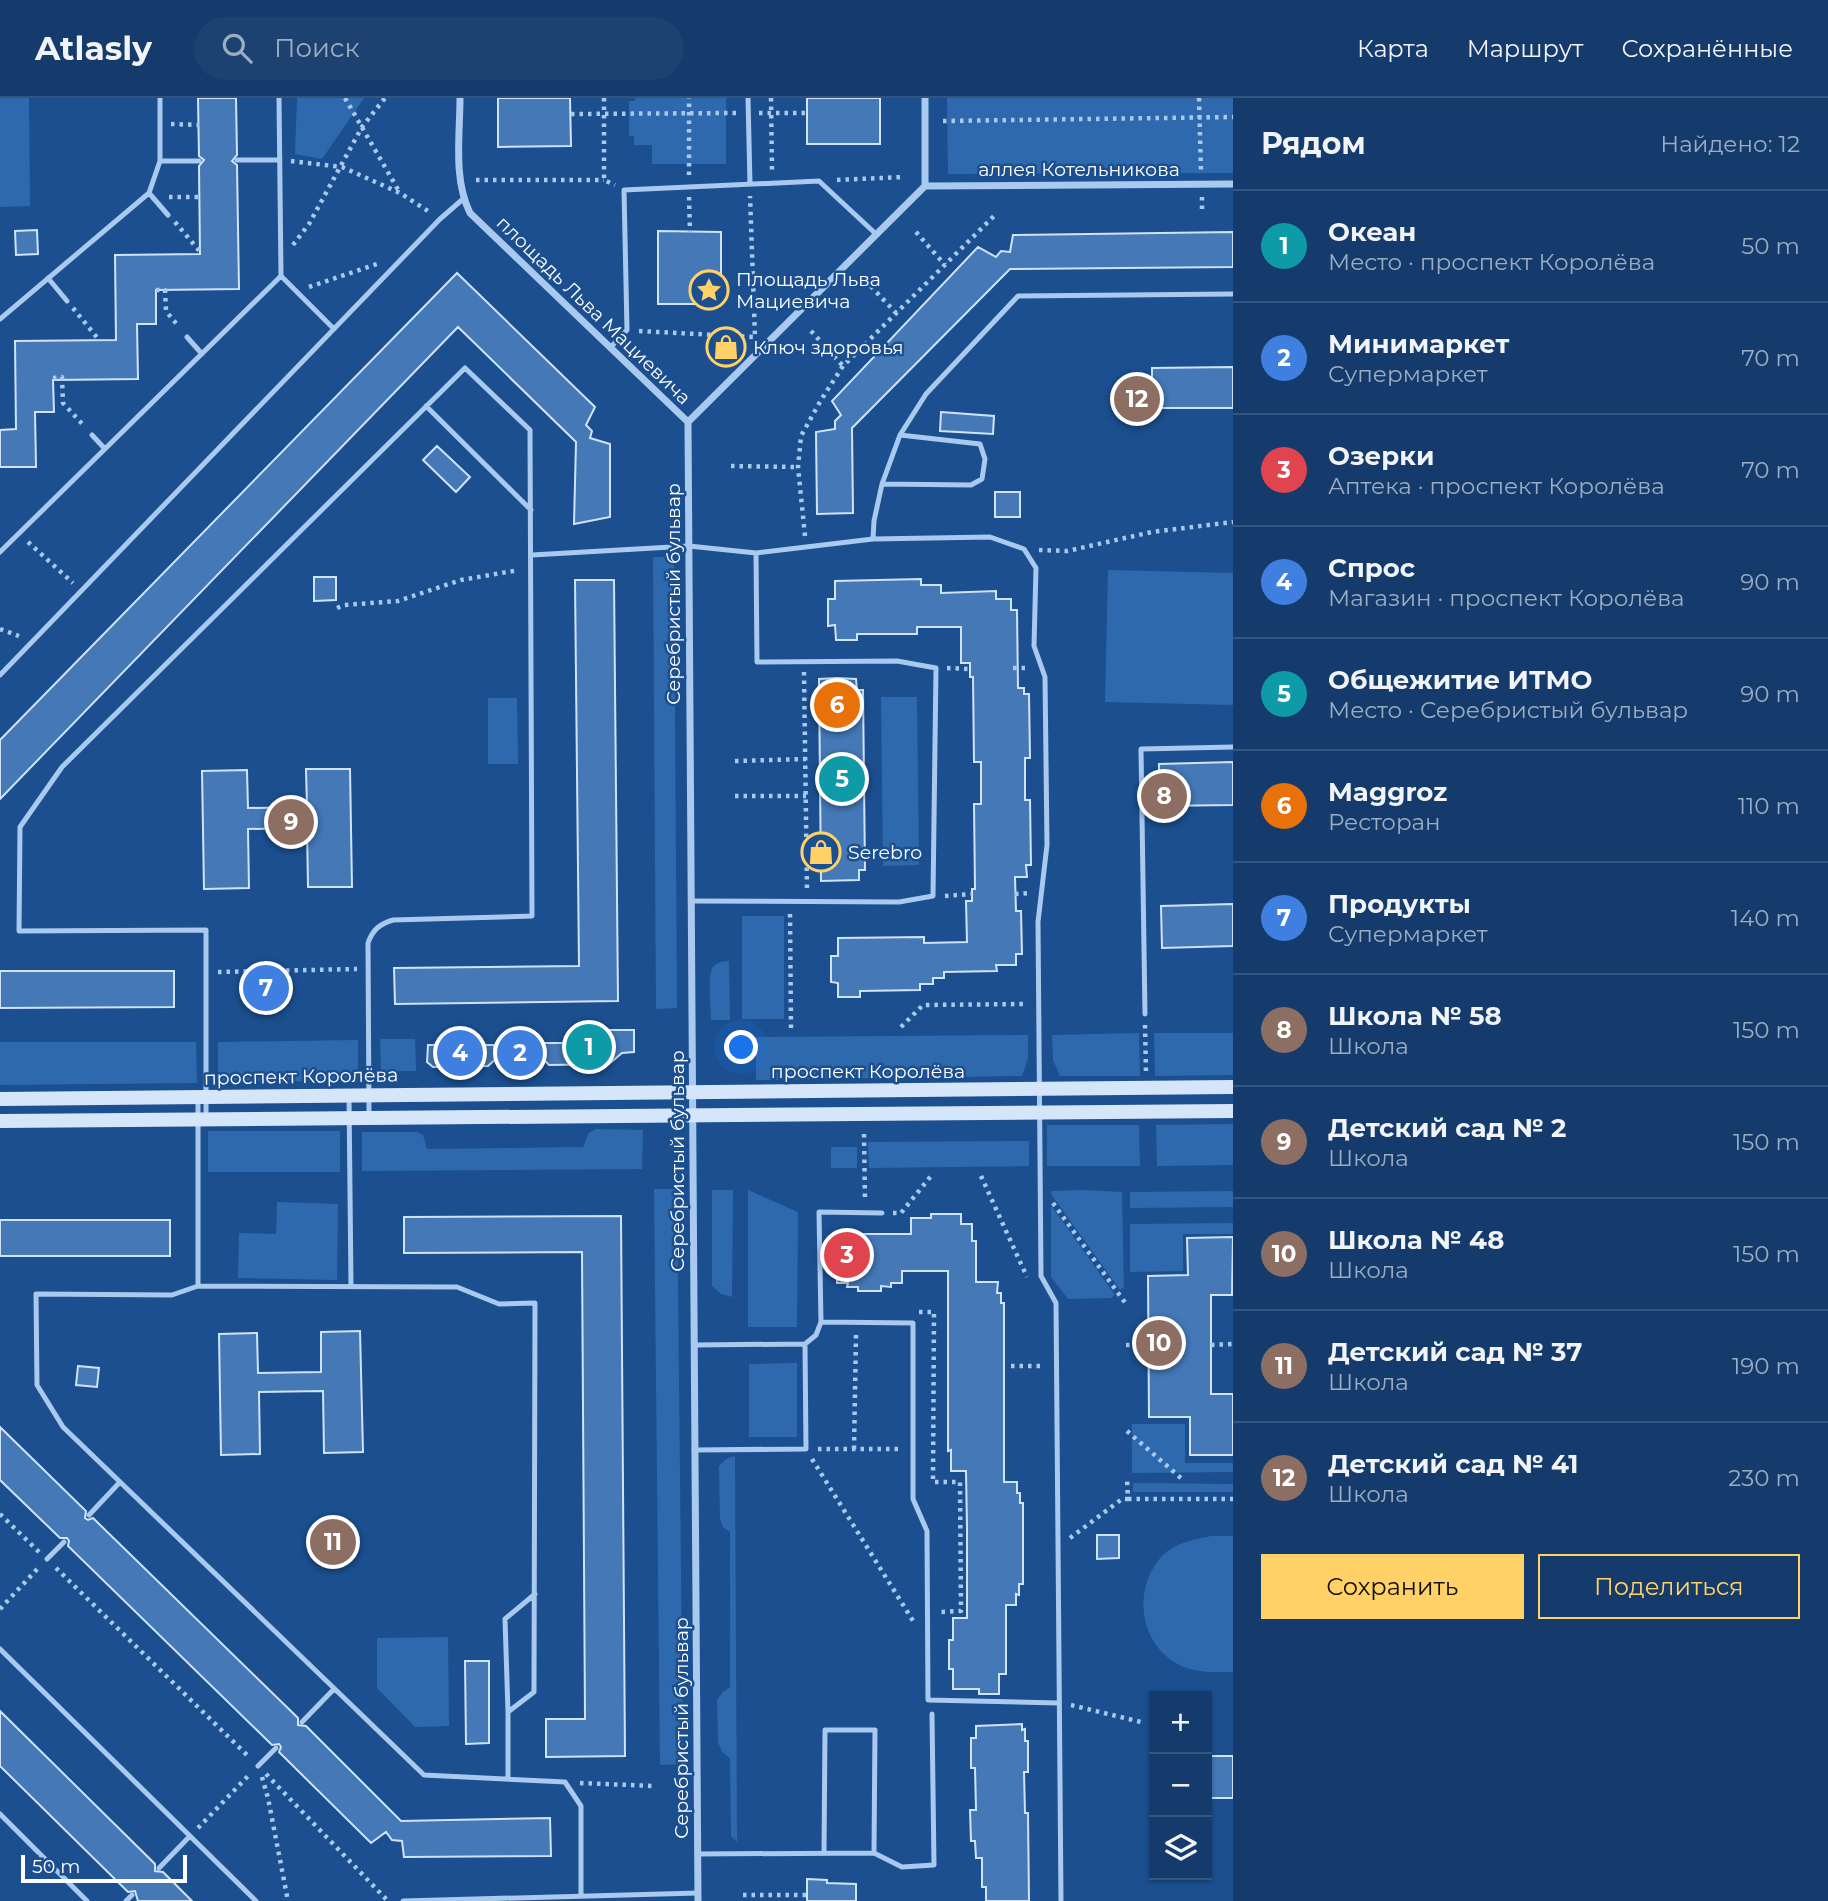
<!DOCTYPE html>
<html lang="ru">
<meta charset="utf-8">
<style>
:root{--surface:#143b6b;--page:#1d4271;--text:#f1f3f6;--muted:#9dadc1;--line:#33557e;--accent:#ffd166}
body{margin:0;font-family:Montserrat,sans-serif;background:var(--page);color:var(--text)}
.controls{position:absolute;right:21px;bottom:21px;display:grid;overflow:hidden;border-radius:0px;box-shadow:0 2px 5px #0004}
.controls button{width:63px;height:63px;display:grid;place-items:center;padding:0;border:0;border-bottom:2px solid var(--line);background:var(--surface);color:var(--text);font:35px sans-serif}
.scale{position:absolute;left:21px;bottom:18px;width:166px;box-sizing:border-box;padding-left:7px;border:4px solid #fff;border-top:0;font-size:19px;line-height:24px;white-space:nowrap;color:#fff;-webkit-text-stroke:5px #1b4f8f;paint-order:stroke}
.you{position:absolute;left:742px;top:950px;width:24px;height:24px;margin:-18px;border:5px solid #fff;border-radius:50%;background:#1a73e8;box-shadow:0 0 0 10px #1a73e833}
.badge{display:grid;place-items:center;width:46px;height:46px;border-radius:50%;background:var(--accent);color:#fff;font-size:23px;font-weight:700}
.pin{position:absolute;translate:-50% -50%;border:4px solid #fff;box-shadow:0 2px 7px #0006}
.list{margin:0;padding:0;list-style:none}
h2{display:flex;justify-content:space-between;align-items:center;height:91px;margin:0;padding:0 28px;font-size:30px}
h2 small{font-size:23px;font-weight:400;color:var(--muted)}
.list li{display:grid;grid-template-columns:46px 1fr auto;gap:21px;align-items:center;box-sizing:border-box;height:112px;padding:0 28px;border-top:2px solid var(--line)}
.list b{display:block;font-size:26px;white-space:nowrap}
.list p{margin:0;font-size:23px;white-space:nowrap;color:var(--muted)}
.list em{font-size:23px;font-style:normal;color:var(--muted)}
.actions{display:flex;gap:14px;padding:21px 28px}
.actions a{flex:1;padding:16px 0;border:2px solid var(--accent);border-radius:0px;text-align:center;font-size:24px;color:var(--accent)}
.actions .main{background:var(--accent);color:#111}
.icon{flex:none;width:38px;height:38px;fill:none;stroke:currentColor;stroke-width:2;stroke-linecap:round;stroke-linejoin:round}
.map{position:relative;flex:none;width:1233px;height:1803px;overflow:hidden}
header{display:flex;align-items:center;gap:42px;box-sizing:border-box;height:98px;padding:0 35px;background:var(--surface);border-bottom:2px solid var(--line)}
header strong{font-size:33px}
nav{display:flex;gap:38px;margin-inline-start:auto;font-size:24px}
.search{width:490px;height:63px;background:var(--page);display:flex;align-items:center;gap:18px;box-sizing:border-box;padding:0 24px;border-radius:38px;color:var(--muted);font-size:26px}
main{display:flex}
aside{flex:1;background:var(--surface)}
.map>svg:first-child{display:block}
</style>
<header>
<strong>Atlasly</strong>
<div class="search"><svg class="icon" aria-label="search" viewBox="0 0 24 24"><circle cx="10" cy="10" r="6"/><path d="M15 15l6 6"/></svg>Поиск</div>
<nav><a>Карта</a><a>Маршрут</a><a>Сохранённые</a></nav>
</header>
<main>
<div class="map">
<svg width="1233" height="1803" viewBox="0 0 1233 1803">
<rect width="100%" height="100%" fill="#1b4f8f"/>
<path fill="#2e69ad" d="M 0,0 L 29,0 L 30,108 L 0,109 Z
M 297,0 L 364,0 L 322,61 L 295,56 Z
M 635,0 L 726,0 L 726,66 L 652,66 L 652,47 L 634,47 L 634,38 L 629,38 L 629,3 L 635,3 Z
M 947,0 L 1233,0 L 1233,75 L 948,76 Z
M 653,459 L 674,459 L 677,910 L 656,911 Z
M 1108,472 L 1233,475 L 1233,607 L 1105,604 Z
M 881,599 L 917,599 L 919,767 L 883,768 Z
M 488,600 L 517,600 L 518,666 L 488,666 Z
M 742,818 L 784,818 L 784,921 L 742,921 Z
M 729,863 L 730,922 L 711,922 C 711,910 707,877 713,869 C 717,864 723,863 729,863 Z
M 1139,935 L 1140,978 L 1060,978 L 1053,962 L 1052,937 Z
M 1154,935 L 1233,935 L 1233,977 L 1155,978 Z
M 1028,937 L 1028,961 L 1022,978 L 756,982 L 756,939 Z
M 380,941 L 415,941 L 416,973 L 381,973 Z
M 358,942 L 358,983 L 218,984 L 218,944 Z
M 0,944 L 196,944 L 197,985 L 0,987 Z
M 1233,1026 L 1233,1067 L 1157,1068 L 1156,1027 Z
M 1047,1027 L 1139,1027 L 1140,1068 L 1047,1068 Z
M 596,1031 L 643,1032 L 642,1071 L 362,1073 L 362,1034 L 417,1034 L 423,1037 L 427,1051 L 583,1049 L 589,1035 Z
M 208,1033 L 340,1033 L 340,1074 L 208,1074 Z
M 1029,1043 L 1029,1068 L 869,1070 L 868,1044 Z
M 831,1049 L 857,1049 L 857,1070 L 831,1070 Z
M 654,1091 L 677,1091 L 683,1666 L 660,1667 Z
M 712,1092 L 733,1092 L 732,1199 L 721,1196 L 712,1188 Z
M 748,1092 L 798,1114 L 797,1229 L 748,1229 Z
M 1082,1092 L 1122,1094 L 1124,1189 L 1120,1192 L 1051,1096 L 1051,1093 Z
M 1233,1093 L 1233,1109 L 1130,1110 L 1130,1094 Z
M 277,1104 L 338,1106 L 337,1182 L 238,1180 L 239,1135 L 276,1136 Z
M 1051,1107 L 1115,1197 L 1111,1200 L 1068,1201 L 1051,1179 Z
M 1233,1125 L 1233,1136 L 1183,1136 L 1183,1173 L 1130,1174 L 1130,1126 Z
M 797,1265 L 797,1339 L 749,1339 L 749,1266 Z
M 1132,1326 L 1185,1326 L 1185,1365 L 1233,1365 L 1233,1374 L 1132,1375 Z
M 735,1358 L 737,1744 L 731,1738 L 730,1660 L 722,1654 L 718,1644 L 717,1602 L 723,1594 L 730,1589 L 730,1434 L 723,1429 L 720,1421 L 719,1368 L 726,1361 Z
M 1133,1385 L 1233,1386 L 1233,1394 L 1133,1394 Z
M 1211,1438 L 1233,1438 L 1233,1574 C 1217,1574 1199,1575 1184,1569 C 1140,1551 1131,1493 1161,1459 C 1174,1445 1193,1442 1211,1438 Z
M 448,1539 L 449,1628 L 415,1629 L 377,1590 L 377,1540 Z"/>
<path fill="#4478b7" stroke="#cfe3fa" stroke-width="2" d="M 198,0 L 236,0 L 237,57 L 232,63 L 237,67 L 239,191 L 156,192 L 156,226 L 137,226 L 138,281 L 53,282 L 54,314 L 35,314 L 36,369 L 0,369 L 0,332 L 16,331 L 15,243 L 116,242 L 115,157 L 200,156 L 199,68 L 204,62 L 199,58 Z
M 498,0 L 570,0 L 571,48 L 498,49 Z
M 807,0 L 880,0 L 880,46 L 807,46 Z
M 37,132 L 38,156 L 16,157 L 15,133 Z
M 658,133 L 721,134 L 721,206 L 658,206 Z
M 1233,134 L 1233,169 L 1010,171 L 852,330 L 853,415 L 817,416 L 816,334 L 835,331 L 835,323 L 841,317 L 832,303 L 978,149 L 996,159 L 1001,153 L 1010,154 L 1013,137 Z
M 457,175 L 595,309 L 586,327 L 592,333 L 590,340 L 610,346 L 610,419 L 574,426 L 576,344 L 458,229 L 0,701 L 0,642 Z
M 1233,269 L 1233,310 L 1152,310 L 1152,270 Z
M 941,314 L 994,318 L 993,336 L 940,333 Z
M 437,348 L 470,379 L 456,394 L 423,362 Z
M 995,394 L 1020,394 L 1020,419 L 995,419 Z
M 314,479 L 336,479 L 336,502 L 314,503 Z
M 921,481 L 921,487 L 941,487 L 941,495 L 996,493 L 996,501 L 1011,501 L 1011,512 L 1017,512 L 1018,590 L 1024,590 L 1024,596 L 1029,596 L 1030,660 L 1025,660 L 1025,702 L 1030,702 L 1031,767 L 1026,767 L 1027,779 L 1015,779 L 1016,813 L 1021,813 L 1022,856 L 1016,856 L 1016,867 L 996,867 L 997,873 L 944,874 L 944,880 L 933,880 L 933,886 L 920,886 L 920,892 L 860,893 L 860,899 L 838,899 L 838,885 L 831,884 L 831,858 L 838,858 L 838,840 L 924,839 L 924,845 L 967,844 L 966,803 L 972,803 L 972,791 L 975,791 L 974,706 L 981,706 L 981,664 L 974,664 L 973,579 L 970,579 L 970,565 L 961,565 L 961,529 L 917,529 L 917,536 L 857,536 L 857,542 L 836,542 L 835,527 L 828,528 L 828,501 L 835,501 L 835,483 Z
M 575,482 L 614,482 L 618,903 L 395,906 L 394,870 L 579,868 Z
M 837,580 L 856,581 L 857,592 L 863,592 L 865,772 L 859,772 L 859,782 L 821,783 L 819,581 Z
M 1233,664 L 1233,707 L 1159,708 L 1159,666 Z
M 306,671 L 350,671 L 352,789 L 308,789 L 307,730 L 248,731 L 249,790 L 204,791 L 202,673 L 247,672 L 248,710 L 307,709 Z
M 1233,806 L 1233,848 L 1162,850 L 1161,808 Z
M 0,873 L 174,873 L 174,909 L 0,910 Z
M 280,875 L 281,904 L 252,905 L 252,876 Z
M 609,932 L 634,932 L 634,954 L 622,955 L 609,966 L 549,967 L 533,950 L 544,950 L 544,945 L 609,945 Z
M 428,947 L 494,947 L 494,950 L 508,950 L 488,968 L 433,969 L 427,964 Z
M 931,1116 L 961,1116 L 961,1126 L 972,1126 L 972,1143 L 976,1143 L 976,1184 L 998,1184 L 997,1195 L 1001,1195 L 1001,1205 L 1004,1205 L 1004,1384 L 1017,1384 L 1017,1395 L 1020,1395 L 1020,1405 L 1023,1405 L 1023,1486 L 1019,1486 L 1019,1497 L 1016,1496 L 1016,1507 L 1006,1507 L 1006,1576 L 999,1576 L 999,1596 L 979,1596 L 979,1591 L 953,1591 L 953,1571 L 949,1571 L 949,1542 L 953,1542 L 953,1520 L 967,1520 L 967,1430 L 966,1373 L 951,1373 L 951,1352 L 948,1353 L 948,1173 L 902,1173 L 902,1185 L 891,1185 L 891,1189 L 881,1188 L 881,1193 L 858,1193 L 858,1189 L 847,1189 L 848,1185 L 837,1185 L 837,1165 L 832,1165 L 832,1143 L 844,1143 L 844,1140 L 853,1140 L 853,1136 L 911,1136 L 911,1120 L 931,1120 Z
M 621,1118 L 625,1658 L 546,1659 L 546,1621 L 585,1621 L 582,1154 L 404,1155 L 404,1119 Z
M 0,1122 L 170,1122 L 170,1158 L 0,1158 Z
M 1233,1139 L 1232,1197 L 1211,1197 L 1211,1296 L 1233,1296 L 1233,1357 L 1190,1357 L 1190,1319 L 1149,1319 L 1148,1178 L 1188,1177 L 1187,1140 Z
M 360,1233 L 363,1354 L 324,1355 L 323,1293 L 259,1294 L 260,1356 L 221,1357 L 219,1236 L 257,1235 L 258,1275 L 321,1274 L 321,1234 Z
M 78,1268 L 99,1270 L 97,1289 L 76,1287 Z
M 0,1329 L 86,1413 L 85,1420 L 88,1422 L 93,1420 L 298,1620 L 298,1627 L 306,1628 L 401,1723 L 550,1720 L 551,1758 L 404,1759 L 402,1743 L 392,1742 L 386,1734 L 371,1745 L 279,1654 L 281,1649 L 279,1646 L 272,1647 L 68,1448 L 69,1443 L 67,1440 L 60,1440 L 0,1382 Z
M 1097,1437 L 1119,1437 L 1119,1460 L 1097,1461 Z
M 465,1563 L 489,1563 L 489,1645 L 466,1646 Z
M 0,1613 L 155,1766 L 155,1773 L 163,1774 L 192,1803 L 138,1803 L 135,1793 L 128,1794 L 0,1668 Z
M 1022,1626 L 1022,1632 L 1025,1631 L 1025,1643 L 1028,1643 L 1028,1674 L 1024,1674 L 1025,1715 L 1028,1715 L 1029,1803 L 986,1803 L 986,1789 L 982,1789 L 982,1760 L 976,1760 L 975,1743 L 971,1743 L 970,1712 L 976,1712 L 975,1670 L 971,1670 L 971,1640 L 976,1640 L 976,1628 Z
M 1207,1658 L 1233,1658 L 1233,1700 L 1207,1700 Z
M 807,1781 L 827,1782 L 827,1785 L 856,1786 L 856,1803 L 807,1803 Z"/>
<g fill="none" stroke-linecap="round" stroke-linejoin="round">
<path stroke="#a9c9ee" stroke-width="4.5" stroke-dasharray="3.5 5" stroke-linecap="butt" d="M 345,0 L 400,95
M 604,0 L 604,82 L 615,87
M 771,0 L 772,73
M 1199,0 L 1201,73
M 759,15 L 807,15
M 571,16 L 736,15
M 943,23 L 1233,19
M 171,26 L 199,27
M 291,63 L 342,69 L 400,95 L 431,115
M 689,77 L 689,0
M 476,82 L 604,82
M 837,82 L 903,79
M 169,99 L 199,99
M 689,99 L 690,134
M 1202,99 L 1202,112
M 175,124 L 202,156
M 916,134 L 945,167
M 293,147 L 309,126 L 362,29 L 385,0
M 865,182 L 896,215
M 309,189 L 377,166
M 156,192 L 165,192 L 166,213 L 179,229
M 73,210 L 99,242
M 639,233 L 755,239 L 750,98
M 811,233 L 843,268
M 53,280 L 62,279 L 63,305 L 85,329
M 731,368 L 798,369
M 805,438 L 798,369 L 801,338 L 821,302 L 843,268 L 996,116
M 28,444 L 73,485
M 1039,452 L 1067,453 L 1152,434 L 1233,424
M 337,510 L 344,507 L 398,503 L 461,482 L 519,472
M 0,531 L 19,538
M 947,570 L 970,571
M 1013,570 L 1029,570
M 804,574 L 807,793
M 735,663 L 806,661
M 735,698 L 806,698
M 1015,796 L 1029,795
M 945,798 L 972,796
M 790,816 L 791,930
M 218,874 L 357,871
M 1145,927 L 1146,974
M 901,929 L 923,907 L 1027,906
M 864,1036 L 865,1103
M 981,1078 L 1027,1179
M 1053,1105 L 1126,1206
M 893,1115 L 901,1115 L 931,1078
M 919,1214 L 934,1214 L 933,1384 L 960,1384 L 961,1513 L 940,1514
M 1126,1247 L 1148,1247
M 1211,1247 L 1233,1246
M 1011,1268 L 1042,1268
M 1127,1333 L 1182,1381
M 818,1351 L 900,1351
M 854,1351 L 856,1237
M 812,1361 L 915,1526
M 1128,1401 L 1233,1401
M 0,1416 L 39,1454
M 1070,1440 L 1122,1401 L 1128,1401 L 1127,1381
M 56,1470 L 250,1660
M 0,1511 L 40,1468
M 1071,1607 L 1141,1624
M 266,1676 L 388,1803
M 262,1679 L 268,1700 L 288,1803
M 580,1685 L 654,1688
M 198,1730 L 250,1676
M 743,1797 L 807,1797"/>
<path stroke="#a9c9ee" stroke-width="5" d="M 748,0 L 750,86
M 237,62 L 280,62
M 160,63 L 199,63
M 149,95 L 168,117
M 281,178 L 334,231
M 48,180 L 67,203
M 0,221 L 149,95 L 160,63 L 160,0
M 187,239 L 202,256
M 611,249 L 627,232 L 624,92 L 819,83 L 877,137
M 426,308 L 531,412
M 92,337 L 105,351
M 882,386 L 971,387 L 982,381 L 985,361 L 980,346 L 900,337
M 873,441 L 874,423 L 882,386 L 900,337 L 926,296 L 1018,198 L 1233,196
M 0,454 L 281,178 L 279,0
M 532,457 L 689,448 L 756,455 L 873,441 L 990,439 L 1024,451 L 1036,470 L 1034,548 L 1045,579 L 1047,747 L 1038,824 L 1041,1178 L 1056,1205 L 1061,1803
M 0,577 L 440,121 L 463,101
M 691,803 L 899,804 L 933,798 L 936,570 L 897,563 L 757,564 L 756,455
M 1145,916 L 1141,651 L 1233,649
M 349,998 L 351,1188
M 206,1021 L 206,832 L 19,833 L 20,729 L 62,669 L 465,270 L 530,332 L 532,818 L 393,822 C 380,826 373,831 368,845 L 369,1017
M 198,1188 L 198,999
M 821,1224 L 819,1114 L 882,1115
M 694,1247 L 805,1246 L 816,1237 L 821,1224 L 913,1225 L 913,1401 L 927,1433 L 928,1602 L 1059,1605
M 694,1352 L 806,1351 L 805,1246
M 89,1417 L 120,1384
M 47,1461 L 64,1444
M 0,1551 L 256,1803
M 508,1614 L 505,1521 L 535,1496
M 302,1624 L 334,1591
M 258,1668 L 276,1650
M 508,1681 L 508,1614 L 534,1594 L 535,1205 L 499,1206 L 457,1189 L 198,1188 L 172,1197 L 36,1196 L 37,1287 L 63,1329 L 424,1677 L 565,1684 L 581,1708 L 581,1798
M 0,1716 L 87,1803
M 824,1755 L 825,1632 L 875,1632 L 874,1755
M 697,1756 L 874,1755 L 902,1769 L 934,1767 L 932,1616
M 159,1770 L 190,1738
M 126,1803 L 132,1797
M 403,1803 L 698,1795"/>
<path stroke="#a9c9ee" stroke-width="7" d="M 460,0 C 460,37 453,81 470,115 L 688,324
M 925,88 L 1233,86
M 688,324 L 698,1803
M 688,324 L 925,88 L 925,0"/>
<path stroke="#d6e6fa" stroke-width="14" d="M 0,1001 L 1233,989
M 0,1023 L 1233,1013"/>
</g>
<defs>
<g id="sight-ring" transform="scale(2.0125)"><circle r="9.5" fill="#1b4f8f" stroke="#ffd166" stroke-width="1.5"/><path d="M0-6L1.8-2.2L6-1.7L2.9 1.2L3.7 5.4L0 3.3L-3.7 5.4L-2.9 1.2L-6-1.7L-1.8-2.2Z" fill="#ffd166"/></g>
<g id="shop-ring" transform="scale(2.0125)"><circle r="9.5" fill="#1b4f8f" stroke="#ffd166" stroke-width="1.5"/><path d="M-5-2.5h2.3a2.7 3.5 0 0 1 5.4 0H5L5.5 6h-11ZM-1.5-2.5h3a1.5 2.3 0 0 0-3 0Z" fill="#ffd166"/></g>
</defs>
<g fill-rule="evenodd">
<use href="#sight-ring" x="709" y="192"/>
<use href="#shop-ring" x="726" y="249"/>
<use href="#shop-ring" x="821" y="754"/>
</g>
<g text-anchor="middle" stroke-width="5" stroke-linejoin="round" paint-order="stroke">
<g font-size="19" fill="#fff" stroke="#1b4f8f">
<text x="1079" y="78">аллея Котельникова</text>
<text transform="translate(594 212) rotate(44)" y="7">площадь Льва Мациевича</text>
<text transform="translate(673 496) rotate(-90)" y="7">Серебристый бульвар</text>
<text x="868" y="980">проспект Королёва</text>
<text transform="translate(301 978) rotate(-1)" y="7">проспект Королёва</text>
<text transform="translate(677 1063) rotate(-90)" y="7">Серебристый бульвар</text>
<text transform="translate(681 1630) rotate(-90)" y="7">Серебристый бульвар</text>
</g>
<g font-size="19" fill="#fff" stroke="#1b4f8f" text-anchor="start">
<text x="736" y="188">Площадь Льва<tspan x="736" dy="22">Мациевича</tspan></text>
<text x="753" y="256">Ключ здоровья</text>
<text x="848" y="761">Serebro</text>
</g>
</g>
</svg>
<div class="controls">
<button>+</button>
<button>−</button>
<button><svg class="icon" aria-label="layers" viewBox="0 0 24 24"><path d="M12 4l9 5-9 5-9-5zM3 14l9 5 9-5"/></svg></button>
</div>
<div class="scale">50 m</div>
<div class="you"></div>
<div class="pin badge" style="left:589px;top:949px;background:#0f9aa8">1</div>
<div class="pin badge" style="left:520px;top:955px;background:#3f7fe0">2</div>
<div class="pin badge" style="left:847px;top:1157px;background:#e0444e">3</div>
<div class="pin badge" style="left:460px;top:955px;background:#3f7fe0">4</div>
<div class="pin badge" style="left:842px;top:681px;background:#0f9aa8">5</div>
<div class="pin badge" style="left:837px;top:607px;background:#e8710a">6</div>
<div class="pin badge" style="left:266px;top:890px;background:#3f7fe0">7</div>
<div class="pin badge" style="left:1164px;top:698px;background:#8d6e63">8</div>
<div class="pin badge" style="left:291px;top:724px;background:#8d6e63">9</div>
<div class="pin badge" style="left:1159px;top:1245px;background:#8d6e63">10</div>
<div class="pin badge" style="left:333px;top:1444px;background:#8d6e63">11</div>
<div class="pin badge" style="left:1137px;top:301px;background:#8d6e63">12</div>
</div>
<aside>
<h2>Рядом<small>Найдено: 12</small></h2>
<ul class="list">
<li><span class="badge" style="background:#0f9aa8">1</span><div><b>Океан</b><p>Место · проспект Королёва</p></div><em>50 m</em></li>
<li><span class="badge" style="background:#3f7fe0">2</span><div><b>Минимаркет</b><p>Супермаркет</p></div><em>70 m</em></li>
<li><span class="badge" style="background:#e0444e">3</span><div><b>Озерки</b><p>Аптека · проспект Королёва</p></div><em>70 m</em></li>
<li><span class="badge" style="background:#3f7fe0">4</span><div><b>Спрос</b><p>Магазин · проспект Королёва</p></div><em>90 m</em></li>
<li><span class="badge" style="background:#0f9aa8">5</span><div><b>Общежитие ИТМО</b><p>Место · Серебристый бульвар</p></div><em>90 m</em></li>
<li><span class="badge" style="background:#e8710a">6</span><div><b>Maggroz</b><p>Ресторан</p></div><em>110 m</em></li>
<li><span class="badge" style="background:#3f7fe0">7</span><div><b>Продукты</b><p>Супермаркет</p></div><em>140 m</em></li>
<li><span class="badge" style="background:#8d6e63">8</span><div><b>Школа № 58</b><p>Школа</p></div><em>150 m</em></li>
<li><span class="badge" style="background:#8d6e63">9</span><div><b>Детский сад № 2</b><p>Школа</p></div><em>150 m</em></li>
<li><span class="badge" style="background:#8d6e63">10</span><div><b>Школа № 48</b><p>Школа</p></div><em>150 m</em></li>
<li><span class="badge" style="background:#8d6e63">11</span><div><b>Детский сад № 37</b><p>Школа</p></div><em>190 m</em></li>
<li><span class="badge" style="background:#8d6e63">12</span><div><b>Детский сад № 41</b><p>Школа</p></div><em>230 m</em></li>
</ul>
<div class="actions"><a class="main">Сохранить</a><a>Поделиться</a></div>
</aside>
</main>
